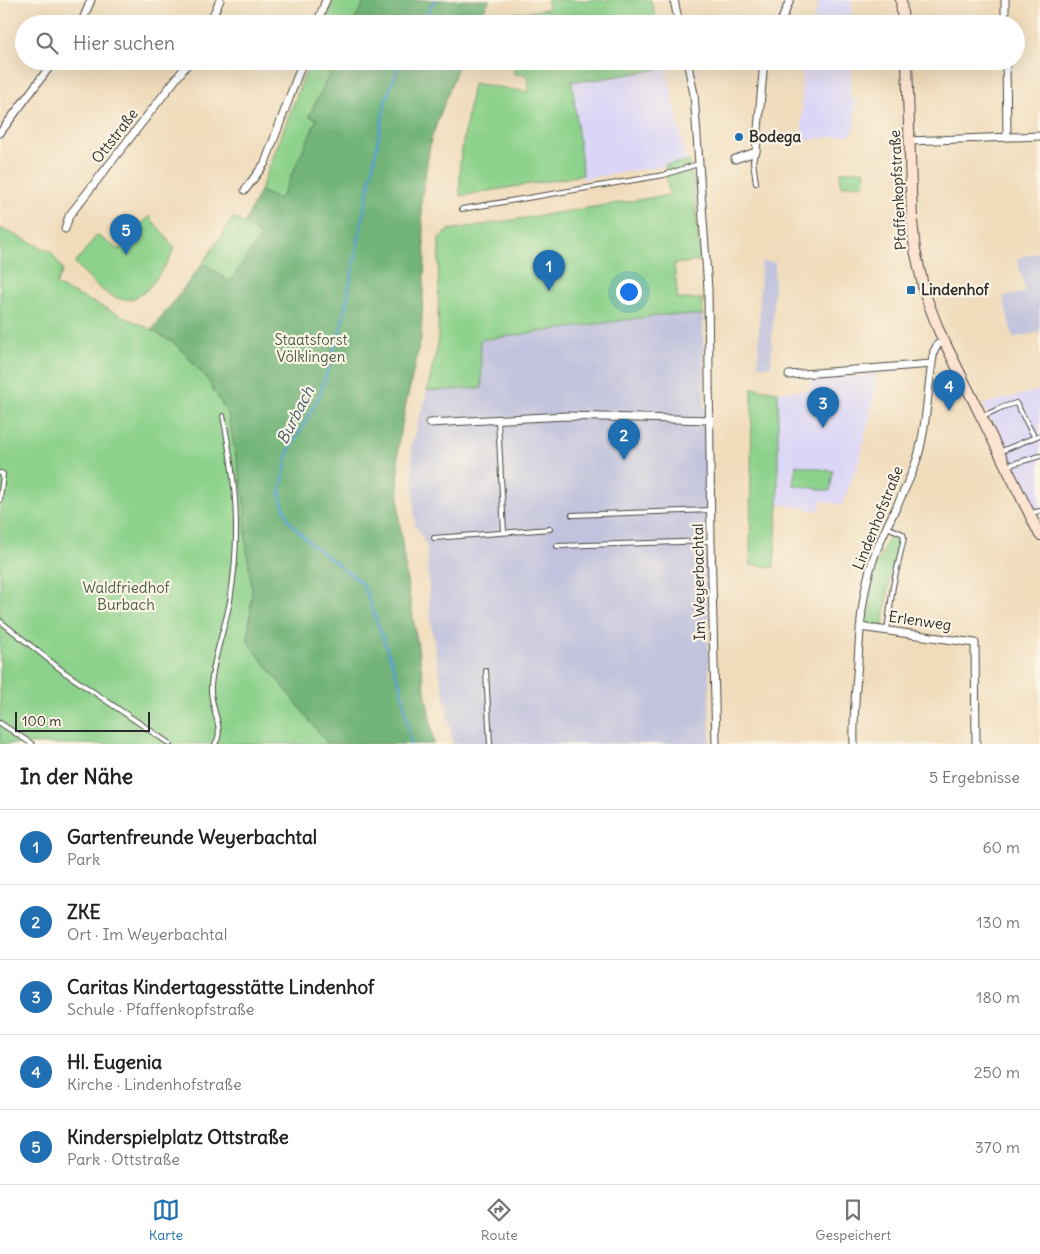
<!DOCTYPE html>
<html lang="de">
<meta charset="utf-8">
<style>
:root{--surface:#fff;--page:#f2f2f2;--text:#222;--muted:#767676;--line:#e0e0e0;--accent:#1f6fb2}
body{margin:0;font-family:Delius,sans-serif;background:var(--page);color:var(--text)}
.scale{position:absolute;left:15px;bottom:12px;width:135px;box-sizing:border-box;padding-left:5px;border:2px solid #2b2b2b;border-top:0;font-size:14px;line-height:18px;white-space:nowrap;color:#2b2b2b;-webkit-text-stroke:4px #fcf5e5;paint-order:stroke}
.you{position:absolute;left:628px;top:291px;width:18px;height:18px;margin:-12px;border:4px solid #fff;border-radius:50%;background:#1a73e8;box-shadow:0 0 0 8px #1a73e833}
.badge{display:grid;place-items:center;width:32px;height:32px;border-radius:50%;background:var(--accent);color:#fff;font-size:16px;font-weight:700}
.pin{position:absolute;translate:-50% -41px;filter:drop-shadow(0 1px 2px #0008)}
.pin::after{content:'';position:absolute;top:26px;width:18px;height:15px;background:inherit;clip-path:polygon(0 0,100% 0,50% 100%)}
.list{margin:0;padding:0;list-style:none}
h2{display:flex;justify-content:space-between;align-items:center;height:65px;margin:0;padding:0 20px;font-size:21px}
h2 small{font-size:16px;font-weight:400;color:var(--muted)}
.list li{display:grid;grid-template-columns:32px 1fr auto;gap:15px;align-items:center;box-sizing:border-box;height:75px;padding:0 20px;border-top:1px solid var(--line)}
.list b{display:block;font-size:19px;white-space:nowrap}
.list p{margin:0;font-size:16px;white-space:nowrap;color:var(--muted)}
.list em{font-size:16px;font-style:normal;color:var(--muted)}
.icon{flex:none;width:28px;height:28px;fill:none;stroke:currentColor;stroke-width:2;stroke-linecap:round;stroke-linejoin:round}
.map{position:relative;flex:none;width:1040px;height:744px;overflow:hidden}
.search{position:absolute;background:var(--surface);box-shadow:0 5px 20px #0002;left:15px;right:15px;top:15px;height:55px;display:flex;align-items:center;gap:12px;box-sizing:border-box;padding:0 18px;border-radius:28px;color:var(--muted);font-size:19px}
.sheet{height:440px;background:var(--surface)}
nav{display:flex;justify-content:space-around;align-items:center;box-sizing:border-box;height:70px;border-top:1px solid var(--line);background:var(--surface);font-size:14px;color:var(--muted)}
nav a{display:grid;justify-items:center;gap:2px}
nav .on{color:var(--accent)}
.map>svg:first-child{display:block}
</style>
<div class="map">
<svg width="1040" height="744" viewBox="0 0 1040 744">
<rect width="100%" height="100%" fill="#fcf5e5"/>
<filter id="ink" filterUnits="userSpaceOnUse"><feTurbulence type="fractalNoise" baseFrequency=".02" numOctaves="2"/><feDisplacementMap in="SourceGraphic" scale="10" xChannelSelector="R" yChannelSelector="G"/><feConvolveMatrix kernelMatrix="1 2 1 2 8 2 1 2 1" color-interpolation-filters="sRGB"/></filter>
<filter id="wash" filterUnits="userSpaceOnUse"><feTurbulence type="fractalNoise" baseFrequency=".0096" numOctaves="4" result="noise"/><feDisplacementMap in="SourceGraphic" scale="20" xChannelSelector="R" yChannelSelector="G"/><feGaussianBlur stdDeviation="1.12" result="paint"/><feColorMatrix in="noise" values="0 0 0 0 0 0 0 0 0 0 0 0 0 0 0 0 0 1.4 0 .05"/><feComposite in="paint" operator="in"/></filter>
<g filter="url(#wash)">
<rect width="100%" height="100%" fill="#f0dcbb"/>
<path fill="#dbd6f7" d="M 820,0 L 852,0 L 851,24 L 812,24 Z
M 802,61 L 851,61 L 850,99 L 857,99 L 853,134 L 802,141 Z
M 667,68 L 686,162 L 583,179 L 572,81 L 594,80 Z
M 876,374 L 877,388 L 858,464 L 842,505 L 821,501 L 819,511 L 778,504 L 778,392 L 809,390 L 812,378 Z
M 1040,390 L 1040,514 L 1037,514 L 983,404 Z"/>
<path fill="#c1c2dd" d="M 1040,252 L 1040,332 L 1013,338 L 1003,297 L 1025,292 L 1017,258 Z
M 761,262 L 775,262 L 771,366 L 758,366 Z
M 662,315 L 703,315 L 710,744 L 453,744 L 434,644 L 430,614 L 427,547 L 415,525 L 411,447 L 427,391 L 482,388 L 479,340 Z"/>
<path fill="#8dd28c" stroke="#5c7e5c" d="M 334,0 L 365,0 L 353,24 L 325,24 Z
M 547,0 L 651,0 L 657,24 L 509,24 L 508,14 L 548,9 Z
M 310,61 L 336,61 L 309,116 L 317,119 L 282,196 L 278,199 L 260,191 Z
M 513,61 L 666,61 L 667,68 L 594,80 L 572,81 L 583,175 L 460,196 L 460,161 L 473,83 L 528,92 L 527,75 L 514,74 Z
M 689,161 L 694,188 L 700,261 L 674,264 L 678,299 L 702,299 L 703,315 L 662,315 L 480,340 L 482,388 L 427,391 L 438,344 L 439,238 L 449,230 L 669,195 L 665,165 Z
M 864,170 L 865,184 L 841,186 L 840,172 Z
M 149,216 L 174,247 C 170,260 163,269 155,280 C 126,320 99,290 75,263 L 97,235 L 119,250 Z
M 234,217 L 262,236 L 230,282 L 203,263 Z
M 0,228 L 51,252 L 63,270 L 56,285 L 152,330 L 178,346 L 205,376 L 228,414 L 244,497 L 246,542 L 252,591 L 248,642 L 328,744 L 0,744 Z
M 752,388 L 778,392 L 778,504 L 774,567 L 750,565 Z
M 796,465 L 833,471 L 830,491 L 793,485 Z
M 890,533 L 897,535 L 900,539 L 900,543 L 889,584 L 883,626 L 865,624 L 874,572 Z"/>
<path fill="#72b478" stroke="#4e7052" d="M 365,0 L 490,0 L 476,24 L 353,24 Z
M 336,61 L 460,61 L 431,139 L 421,201 L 425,256 L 421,338 L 405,408 L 398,447 L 399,518 L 406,575 L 434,744 L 328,744 L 248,642 L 252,591 L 246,542 L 244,497 L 228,414 L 205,376 L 178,346 L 152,330 L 203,263 L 230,282 L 261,236 L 244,224 L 260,191 L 278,199 L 282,196 L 317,119 L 309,116 Z"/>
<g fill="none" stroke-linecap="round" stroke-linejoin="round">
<path stroke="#58a1cf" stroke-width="2.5" d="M 420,24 L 435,0
M 401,61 L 386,99 L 342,324 L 319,397 L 288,453 L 280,495 L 288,520 L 310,543 L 363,584 L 401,687 L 411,744"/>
</g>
</g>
<g filter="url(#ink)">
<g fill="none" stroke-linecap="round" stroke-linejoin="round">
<g stroke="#494641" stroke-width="6">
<path id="lane" d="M 801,61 L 802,62
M 755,153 L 753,161 L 756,183
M 462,209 L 664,175 L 698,164
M 983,416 L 1003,407 L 1016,403 L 1034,436
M 498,420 L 504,532
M 999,452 L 1040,435
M 1006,466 L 1040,456
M 0,473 L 3,474 L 0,500
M 1031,513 L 1040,511
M 572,515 L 711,510
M 434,538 L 550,529
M 557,546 L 711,541
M 0,621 L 64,672 L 170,744
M 887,631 L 893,586 L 904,538 L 903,534 L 887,527
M 486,671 L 490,744
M 0,723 L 32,744
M 215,744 C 226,730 209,706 211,686 C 213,657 225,629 230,601 C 241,535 236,481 223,416"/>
</g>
<g stroke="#494641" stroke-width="9">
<path id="street" d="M 674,0 L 679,24
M 1005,0 L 1005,24
M 81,24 L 91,0
M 209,24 L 220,0
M 317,24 L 326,0
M 780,24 L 790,0
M 687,61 L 694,94 L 708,289 L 711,541 L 716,744
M 1006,61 L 1007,137
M 0,133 L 54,61
M 909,141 L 1040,136
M 735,159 L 756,152 L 764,61
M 245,190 L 265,163 L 303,61
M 65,229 L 69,216 L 190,61
M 789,375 L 932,364
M 429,423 L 567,416 L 709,420
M 860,627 L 975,643 L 976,744
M 854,744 C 853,716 856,689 858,661 C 860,627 862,592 873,560 C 885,524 907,492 918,456 C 928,421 927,386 934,351 L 938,344 L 945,342"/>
</g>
<g stroke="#494641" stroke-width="12">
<path id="secondary" d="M 901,0 L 903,24
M 907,61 L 912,221 L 915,250 L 925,294 L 939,331 L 1040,535"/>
</g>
<use href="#lane" stroke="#fff" stroke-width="4"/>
<use href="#street" stroke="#fff" stroke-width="7"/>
<use href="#secondary" stroke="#fde4d1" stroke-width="10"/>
</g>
</g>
<g fill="#1f6fb2" stroke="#fcf5e5" stroke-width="2">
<circle cx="739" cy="137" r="5"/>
<rect x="906" y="285" width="10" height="10" rx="2.5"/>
</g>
<g text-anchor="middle" stroke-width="4.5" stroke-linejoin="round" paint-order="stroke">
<g font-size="15" fill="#2b2b2b" stroke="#fcf5e5">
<text transform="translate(115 136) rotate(-52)" y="5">Ottstraße</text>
<text transform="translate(898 190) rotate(-93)" y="5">Pfaffenkopfstraße</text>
<text transform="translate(878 518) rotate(-68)" y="5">Lindenhofstraße</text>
<text transform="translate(699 582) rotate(-91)" y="5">Im Weyerbachtal</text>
<text transform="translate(920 621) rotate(8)" y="5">Erlenweg</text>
</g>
<g font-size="15" font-weight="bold" fill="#2b2b2b" stroke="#fcf5e5" text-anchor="start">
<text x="749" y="142">Bodega</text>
<text x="921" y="295">Lindenhof</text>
</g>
<g font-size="15" fill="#485d48" stroke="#fcf5e5">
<text x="311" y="345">Staatsforst<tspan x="311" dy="17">Völklingen</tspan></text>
<text x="126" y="593">Waldfriedhof<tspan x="126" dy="17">Burbach</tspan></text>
</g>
<g font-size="16" font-style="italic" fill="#3d5a6d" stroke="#fcf5e5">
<text transform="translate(295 415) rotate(-63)" y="6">Burbach</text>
</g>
</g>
</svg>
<div class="scale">100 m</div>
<div class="you"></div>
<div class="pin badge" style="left:549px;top:291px">1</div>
<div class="pin badge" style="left:624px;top:460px">2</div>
<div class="pin badge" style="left:823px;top:428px">3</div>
<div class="pin badge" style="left:949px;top:411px">4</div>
<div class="pin badge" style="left:126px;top:255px">5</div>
<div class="search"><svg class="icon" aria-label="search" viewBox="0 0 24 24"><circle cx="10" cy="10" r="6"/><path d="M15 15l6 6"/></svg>Hier suchen</div>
</div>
<section class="sheet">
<h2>In der Nähe<small>5 Ergebnisse</small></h2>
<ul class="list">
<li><span class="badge">1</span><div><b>Gartenfreunde Weyerbachtal</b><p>Park</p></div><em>60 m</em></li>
<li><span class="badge">2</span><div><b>ZKE</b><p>Ort · Im Weyerbachtal</p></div><em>130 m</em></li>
<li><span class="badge">3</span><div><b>Caritas Kindertagesstätte Lindenhof</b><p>Schule · Pfaffenkopfstraße</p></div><em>180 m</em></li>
<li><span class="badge">4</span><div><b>Hl. Eugenia</b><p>Kirche · Lindenhofstraße</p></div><em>250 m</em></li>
<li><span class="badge">5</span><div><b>Kinderspielplatz Ottstraße</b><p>Park · Ottstraße</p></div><em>370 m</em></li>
</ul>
</section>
<nav>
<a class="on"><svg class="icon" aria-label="map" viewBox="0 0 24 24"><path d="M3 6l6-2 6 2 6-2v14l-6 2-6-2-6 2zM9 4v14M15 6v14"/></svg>Karte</a>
<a><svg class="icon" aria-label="directions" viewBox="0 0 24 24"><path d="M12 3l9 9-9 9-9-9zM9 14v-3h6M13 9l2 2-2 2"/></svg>Route</a>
<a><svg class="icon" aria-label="saved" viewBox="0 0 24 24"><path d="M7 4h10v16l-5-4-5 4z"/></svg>Gespeichert</a>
</nav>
